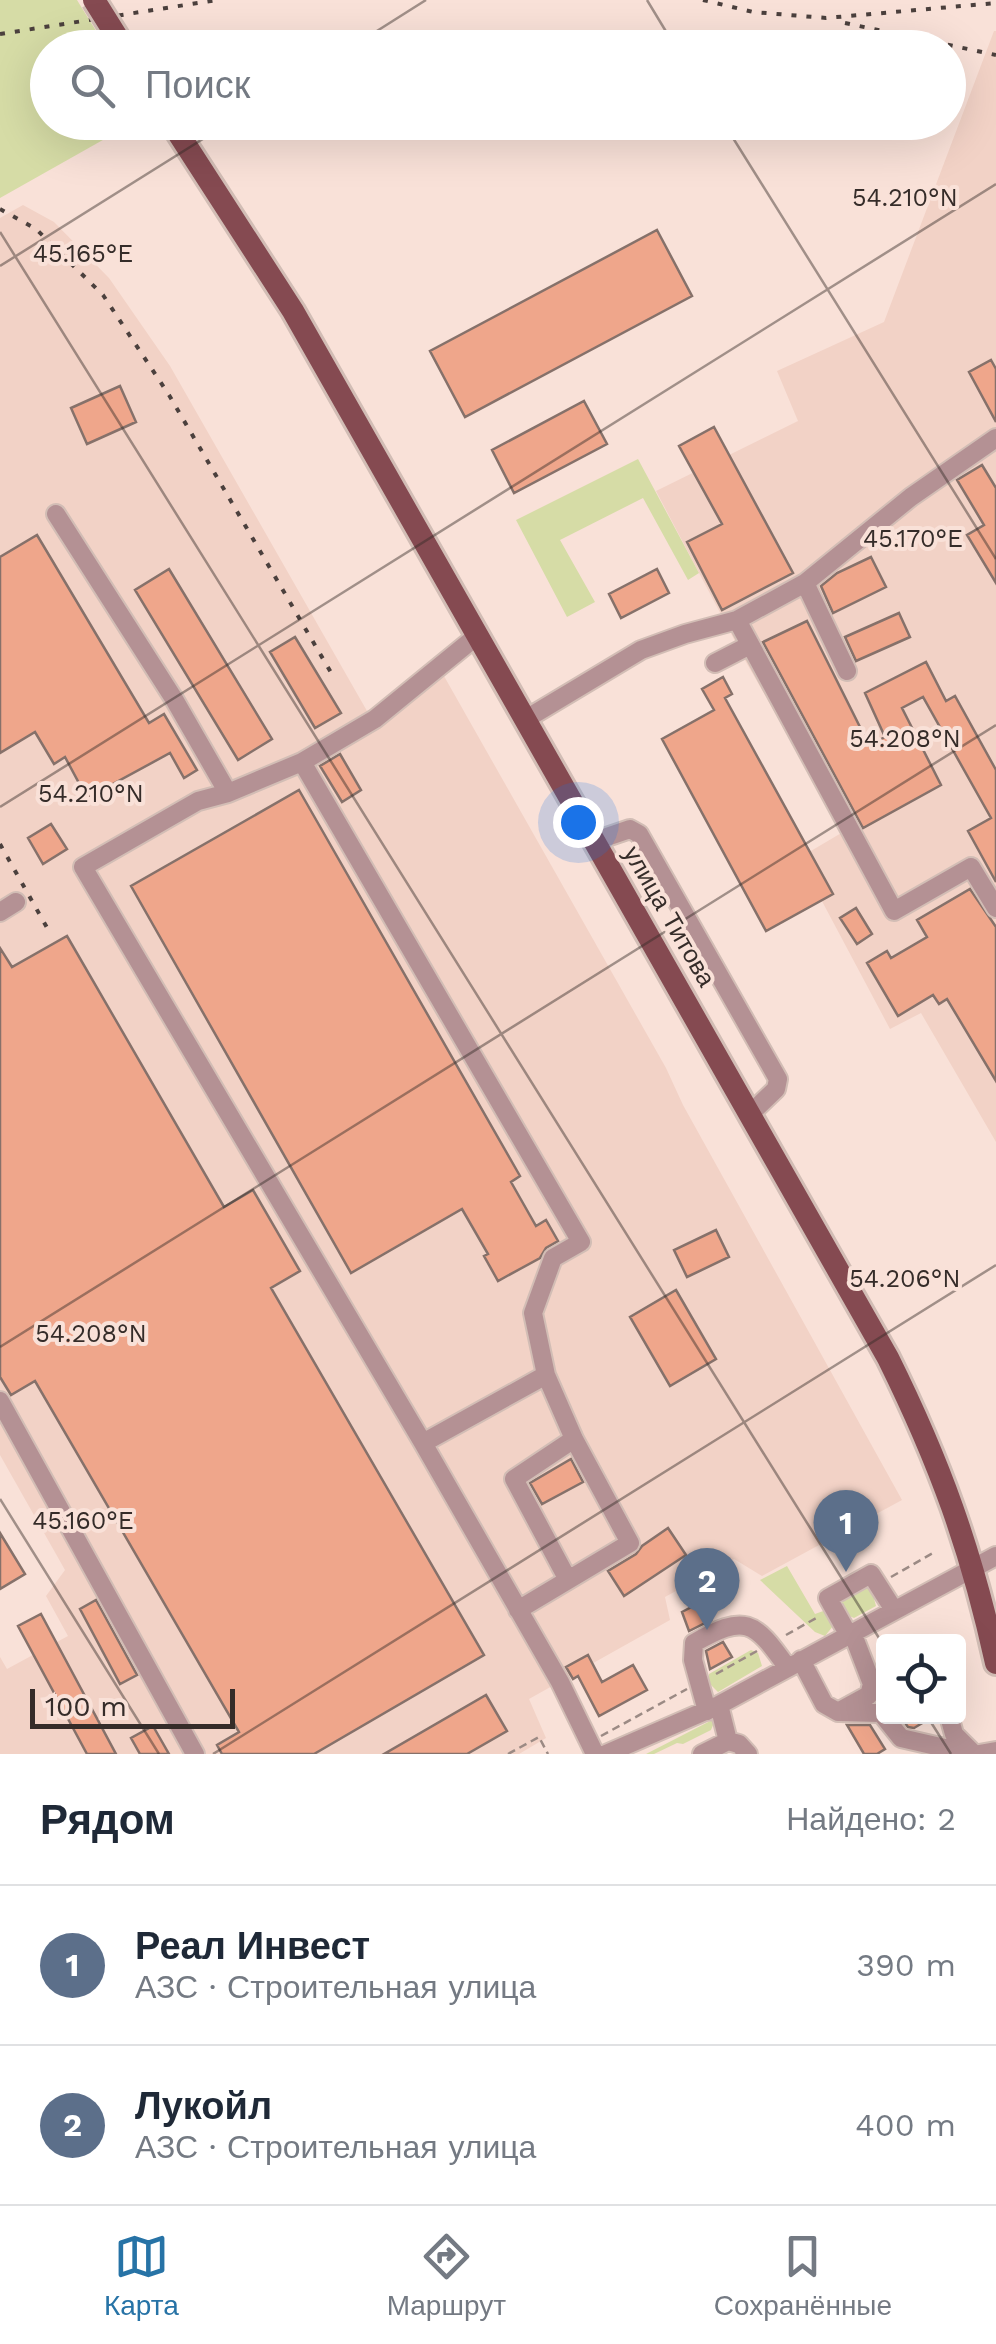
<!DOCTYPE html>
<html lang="ru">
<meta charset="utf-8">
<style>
:root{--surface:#fff;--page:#f2f2f3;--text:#1f2937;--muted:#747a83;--line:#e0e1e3;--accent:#2773a6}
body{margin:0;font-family:"Work Sans",sans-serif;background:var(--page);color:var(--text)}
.controls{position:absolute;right:30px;bottom:30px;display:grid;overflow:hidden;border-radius:10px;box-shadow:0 10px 40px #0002}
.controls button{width:90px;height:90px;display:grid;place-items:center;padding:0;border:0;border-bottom:2px solid var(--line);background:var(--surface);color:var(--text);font:50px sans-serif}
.scale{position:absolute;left:30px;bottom:25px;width:205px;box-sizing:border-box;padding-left:10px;border:5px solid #352c29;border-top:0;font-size:28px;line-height:35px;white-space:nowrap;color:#352c29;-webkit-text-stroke:8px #f9e1d8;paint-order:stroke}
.you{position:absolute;left:578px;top:822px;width:35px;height:35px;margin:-25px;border:8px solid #fff;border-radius:50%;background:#1a73e8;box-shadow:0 0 0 15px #1a73e833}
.badge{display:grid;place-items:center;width:65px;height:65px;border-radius:50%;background:var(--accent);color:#fff;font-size:32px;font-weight:700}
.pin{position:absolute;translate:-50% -82px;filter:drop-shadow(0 2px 5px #0008)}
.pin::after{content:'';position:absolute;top:52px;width:35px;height:30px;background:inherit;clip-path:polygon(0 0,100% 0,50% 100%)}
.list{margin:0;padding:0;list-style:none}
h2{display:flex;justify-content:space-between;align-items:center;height:130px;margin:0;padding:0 40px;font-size:42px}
h2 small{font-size:32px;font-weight:400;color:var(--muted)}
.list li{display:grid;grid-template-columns:65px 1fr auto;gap:30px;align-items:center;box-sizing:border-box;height:160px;padding:0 40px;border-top:2px solid var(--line)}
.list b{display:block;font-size:38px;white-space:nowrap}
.list p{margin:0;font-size:32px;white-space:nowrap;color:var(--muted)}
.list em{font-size:32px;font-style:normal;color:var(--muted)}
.icon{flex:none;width:55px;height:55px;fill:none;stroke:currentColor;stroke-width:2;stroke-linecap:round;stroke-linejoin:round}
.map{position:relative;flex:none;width:996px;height:1754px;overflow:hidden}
.search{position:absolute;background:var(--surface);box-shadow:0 10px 40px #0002;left:30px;right:30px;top:30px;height:110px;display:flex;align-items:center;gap:25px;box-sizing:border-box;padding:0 35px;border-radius:55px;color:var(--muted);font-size:38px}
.sheet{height:450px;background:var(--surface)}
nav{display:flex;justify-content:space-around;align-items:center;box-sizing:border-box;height:140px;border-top:2px solid var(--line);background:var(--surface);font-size:28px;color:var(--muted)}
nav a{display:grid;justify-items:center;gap:5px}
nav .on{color:var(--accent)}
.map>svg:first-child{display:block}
</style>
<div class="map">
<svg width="996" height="1754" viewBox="0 0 996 1754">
<rect width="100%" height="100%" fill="#f9e1d8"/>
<path fill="#f2d2c6" d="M 994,31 L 996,31 L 996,1142 L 921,1013 L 890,1029 L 799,858 L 843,832 L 746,662 L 656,491 L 798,421 L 777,371 L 884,322 Z
M 23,205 L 54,222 L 109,278 L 170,366 L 367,711 L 440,669 L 666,1068 L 683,1105 L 902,1500 L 762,1576 L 734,1559 L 665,1597 L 670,1620 L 529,1699 L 546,1738 L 519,1754 L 0,1754 L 0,1657 L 7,1669 L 68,1636 L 46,1596 L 65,1570 L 0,1455 L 0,218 Z"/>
<path fill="#d6dca6" d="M 0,0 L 77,0 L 106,47 L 48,48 L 48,122 L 133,123 L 0,198 Z
M 638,459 L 699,573 L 688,580 L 643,498 L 560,540 L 595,602 L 567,617 L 516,520 Z
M 787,1566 L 815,1614 L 826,1610 L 833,1626 L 825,1636 L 815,1632 L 760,1580 Z
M 866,1586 L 872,1591 L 876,1606 L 854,1618 L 847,1615 L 841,1600 Z
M 751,1650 L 758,1653 L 762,1666 L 718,1692 L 708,1682 L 709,1674 Z
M 716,1718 L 711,1730 L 683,1744 L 677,1743 L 654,1754 L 646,1754 Z"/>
<path fill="#efa68b" stroke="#86716a" stroke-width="2.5" d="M 657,230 L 692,296 L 465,417 L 430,351 Z
M 991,360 L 996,369 L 996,422 L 969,372 Z
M 120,386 L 136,422 L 87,444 L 71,408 Z
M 584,401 L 607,444 L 514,493 L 492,450 Z
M 714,427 L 793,573 L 722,610 L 687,542 L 722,524 L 679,446 Z
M 982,465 L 996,488 L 996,583 L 967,535 L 984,525 L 957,480 Z
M 37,535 L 149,723 L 164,714 L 197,770 L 184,778 L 170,753 L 87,798 L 65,757 L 54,764 L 35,732 L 0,753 L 0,557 Z
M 871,557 L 886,587 L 833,613 L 821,586 L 837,573 Z
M 169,569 L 272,739 L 238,760 L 135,590 Z
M 657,569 L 669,593 L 621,618 L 609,594 Z
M 899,613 L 910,637 L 856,661 L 845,637 Z
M 807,621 L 869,745 L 885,737 L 865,693 L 926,662 L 946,701 L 955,696 L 996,770 L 996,882 L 968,831 L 991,818 L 923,697 L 902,708 L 941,785 L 863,828 L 763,642 Z
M 295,637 L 341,713 L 315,728 L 270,652 Z
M 723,677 L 732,694 L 725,698 L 833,894 L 766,931 L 662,739 L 714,710 L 702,689 Z
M 340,754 L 361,790 L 342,802 L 320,766 Z
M 299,790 L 520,1176 L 511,1182 L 536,1226 L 546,1220 L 558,1241 L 546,1248 L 540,1258 L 498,1281 L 484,1256 L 488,1254 L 462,1209 L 351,1273 L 131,886 Z
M 51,824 L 67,849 L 43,864 L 28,838 Z
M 970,889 L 996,927 L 996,1081 L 947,999 L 939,1004 L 933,995 L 898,1016 L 867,963 L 887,951 L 891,958 L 927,937 L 917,920 Z
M 856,908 L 872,934 L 857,944 L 840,918 Z
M 67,936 L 224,1207 L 253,1190 L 300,1271 L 271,1288 L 484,1655 L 314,1754 L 222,1754 L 217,1745 L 239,1732 L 35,1381 L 11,1395 L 0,1377 L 0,948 L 12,967 Z
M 716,1230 L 729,1257 L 687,1277 L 674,1250 Z
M 676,1290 L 716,1359 L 670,1386 L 630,1317 Z
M 571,1459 L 583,1482 L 542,1504 L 530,1483 Z
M 668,1528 L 686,1555 L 624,1596 L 608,1571 L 636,1554 L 642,1546 Z
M 0,1533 L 25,1574 L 0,1589 Z
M 96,1600 L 137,1675 L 120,1684 L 80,1609 Z
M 701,1602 L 711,1620 L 689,1631 L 682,1612 Z
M 41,1614 L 116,1754 L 87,1754 L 18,1626 Z
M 723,1642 L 732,1657 L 710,1669 L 706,1651 Z
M 588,1655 L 602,1682 L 633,1665 L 647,1690 L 599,1716 L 578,1676 L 573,1679 L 566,1667 Z
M 486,1695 L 507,1731 L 467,1754 L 384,1754 Z
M 900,1716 L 934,1716 L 914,1728 L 908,1727 Z
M 847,1725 L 870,1725 L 885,1749 L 877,1754 L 864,1754 Z
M 153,1726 L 169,1754 L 140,1754 L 131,1738 Z"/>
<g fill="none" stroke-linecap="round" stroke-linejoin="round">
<g stroke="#d2bdb5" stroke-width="22">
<path id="minor" d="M 996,438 L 911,497 L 805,583 L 737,620 L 894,911 L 971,867 L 996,908
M 56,514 L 174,699 L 228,793
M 805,583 L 847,671
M 715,663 L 750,645
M 526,719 L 641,650 L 685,634 L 737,620
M 302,762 L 375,719 L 478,635
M 595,841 L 630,829 L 639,834 L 778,1079 L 776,1089 L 750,1114
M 0,912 L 16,902
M 0,1401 L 195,1754
M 423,1443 L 546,1375 L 533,1313 L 553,1258 L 581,1242 L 302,762 L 228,793 L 198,801 L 83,867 L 423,1443 L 560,1682 L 595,1754
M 568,1580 L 514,1479 L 574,1439
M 518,1610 L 630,1543 L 574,1439 L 546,1375
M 848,1634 L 828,1598 L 871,1574 L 894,1610
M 801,1660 L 824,1704 L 838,1712 L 869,1695 L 872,1684 L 852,1632
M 707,1711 L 693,1660 L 694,1643 C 745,1614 754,1620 787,1667
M 839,1712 L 881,1713 L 901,1738 L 971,1754
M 949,1716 L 954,1734 L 974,1754
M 728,1741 L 739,1744 L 748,1754
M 606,1754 L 719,1705 L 996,1556
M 702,1754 L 728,1741 L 719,1705
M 979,1754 L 996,1751"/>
</g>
<g stroke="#d2bdb5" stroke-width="28">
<path id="major" d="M 171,122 L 293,311 L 888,1358 C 940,1463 971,1549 996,1663"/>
</g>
<path stroke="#9b8a84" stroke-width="2.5" stroke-dasharray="8 5" stroke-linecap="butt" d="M 891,1577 L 933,1553
M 786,1635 L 818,1617
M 716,1674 L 757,1651
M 601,1736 L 687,1689
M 508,1754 L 539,1737 L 548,1754"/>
<use href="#minor" stroke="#b49194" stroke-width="18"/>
<use href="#major" stroke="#854a51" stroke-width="22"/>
<path stroke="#4b403d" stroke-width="4" stroke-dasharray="5 10" stroke-linecap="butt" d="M 703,0 L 753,12 L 826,18 L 996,3
M 845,23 L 996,55
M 0,34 L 217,0
M 0,209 L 36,229 L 103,295 L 169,395 L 333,676
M 0,844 L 50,933"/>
<g stroke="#d2bdb5" stroke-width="28" stroke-linecap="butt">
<path id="major-bridge" d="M 94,0 L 124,48"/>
</g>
<use href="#major-bridge" stroke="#854a51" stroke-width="22"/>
</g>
<path fill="none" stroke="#352c29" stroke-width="2.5" stroke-opacity="0.45" d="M 647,0 L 676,48M 350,48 L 426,0M 723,122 L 996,559M 0,232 L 884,1646M 0,266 L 230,122M 0,807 L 996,184M 0,1347 L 996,725M 0,1499 L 159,1754M 927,1716 L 951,1754M 213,1754 L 996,1265"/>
<g text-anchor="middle" stroke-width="8" stroke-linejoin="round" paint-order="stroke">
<g font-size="25" fill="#352c29" stroke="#f9e1d8">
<text transform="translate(670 916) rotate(60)" y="9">улица Титова</text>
</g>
</g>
<g font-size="25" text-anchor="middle" fill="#352c29" stroke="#f9e1d8" stroke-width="8" stroke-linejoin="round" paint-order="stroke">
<text x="905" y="206">54.210°N</text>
<text x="83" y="262">45.165°E</text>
<text x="913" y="547">45.170°E</text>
<text x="905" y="747">54.208°N</text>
<text x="91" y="802">54.210°N</text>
<text x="905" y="1287">54.206°N</text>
<text x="91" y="1342">54.208°N</text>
<text x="83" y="1529">45.160°E</text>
</g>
</svg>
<div class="controls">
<button><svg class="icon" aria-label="locate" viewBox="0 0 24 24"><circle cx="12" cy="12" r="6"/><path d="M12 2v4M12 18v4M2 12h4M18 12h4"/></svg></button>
</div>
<div class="scale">100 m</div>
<div class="you"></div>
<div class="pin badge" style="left:846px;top:1572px;background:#5c6f8a">1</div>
<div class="pin badge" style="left:707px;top:1630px;background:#5c6f8a">2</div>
<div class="search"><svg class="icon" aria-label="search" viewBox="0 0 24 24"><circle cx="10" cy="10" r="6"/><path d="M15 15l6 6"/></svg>Поиск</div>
</div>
<section class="sheet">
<h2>Рядом<small>Найдено: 2</small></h2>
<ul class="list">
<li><span class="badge" style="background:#5c6f8a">1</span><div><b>Реал Инвест</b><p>АЗС · Строительная улица</p></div><em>390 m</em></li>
<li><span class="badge" style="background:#5c6f8a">2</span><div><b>Лукойл</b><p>АЗС · Строительная улица</p></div><em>400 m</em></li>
</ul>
</section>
<nav>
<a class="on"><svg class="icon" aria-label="map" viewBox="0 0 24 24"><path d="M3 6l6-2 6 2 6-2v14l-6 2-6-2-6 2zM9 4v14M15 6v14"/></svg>Карта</a>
<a><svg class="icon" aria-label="directions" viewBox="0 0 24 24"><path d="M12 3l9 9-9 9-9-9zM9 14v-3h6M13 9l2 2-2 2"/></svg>Маршрут</a>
<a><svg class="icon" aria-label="saved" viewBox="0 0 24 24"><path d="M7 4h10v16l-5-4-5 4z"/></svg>Сохранённые</a>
</nav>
